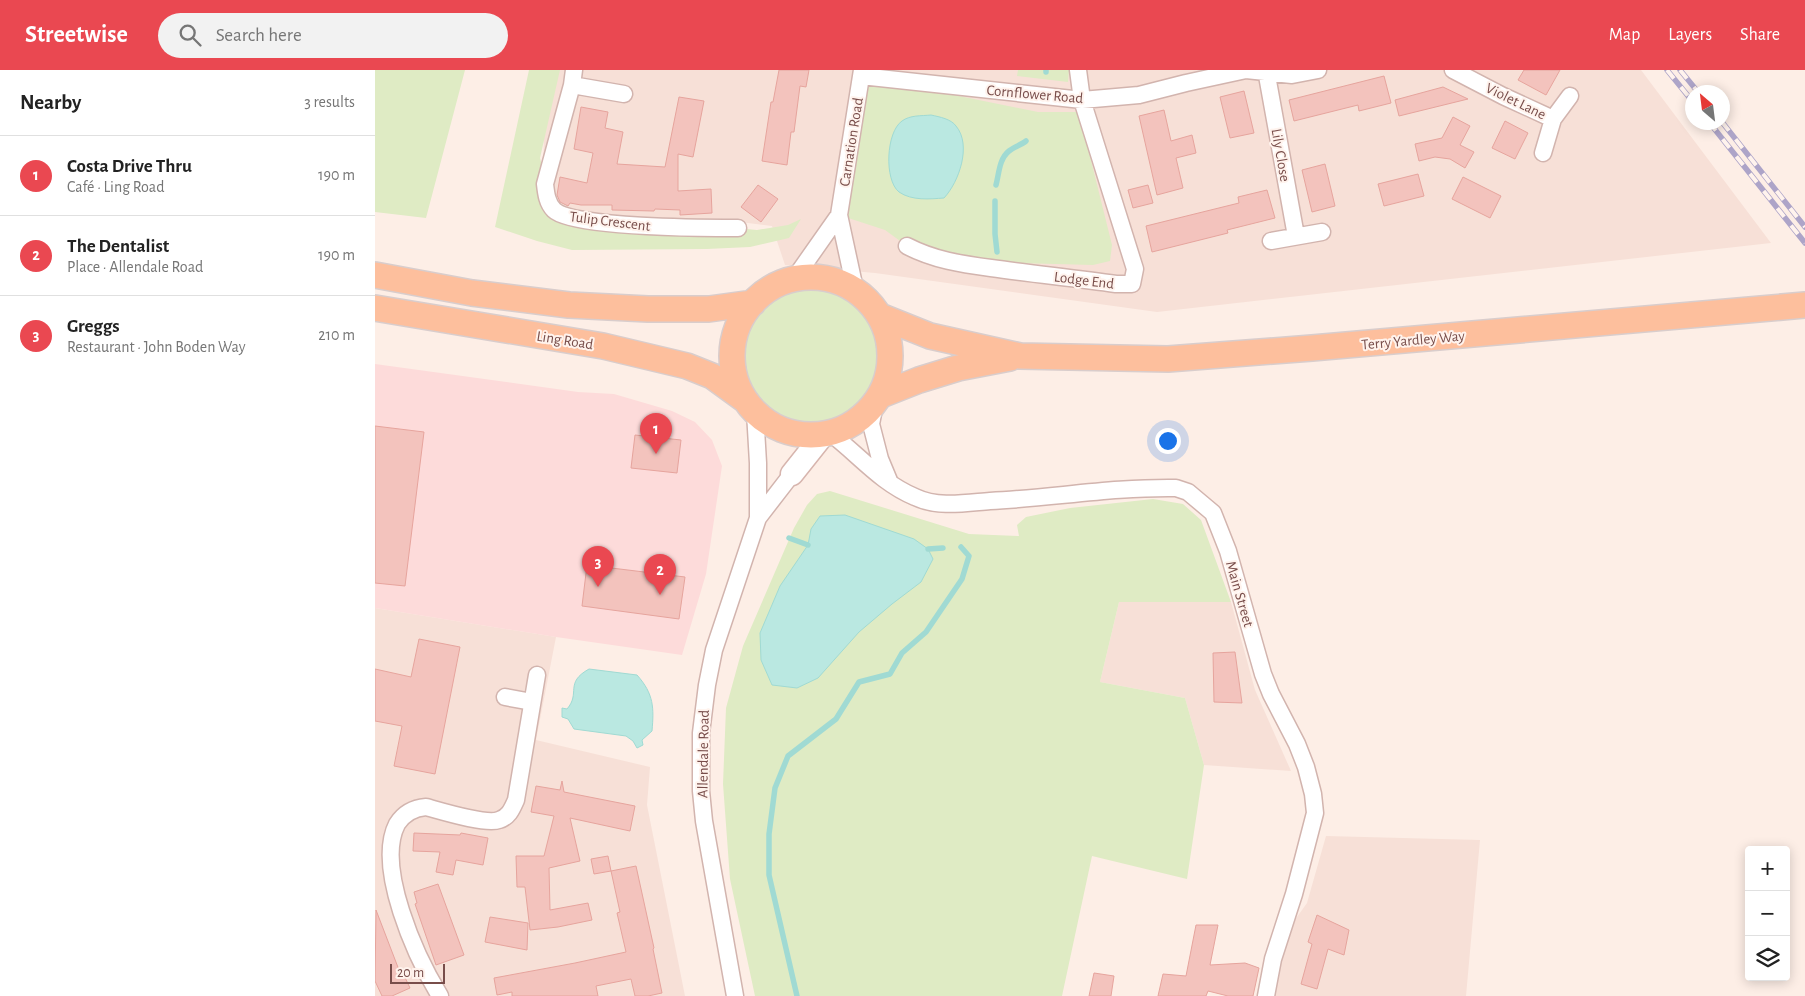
<!DOCTYPE html>
<meta charset="utf-8">
<style>
:root{--surface:#fff;--page:#f2f2f2;--text:#222;--muted:#767676;--line:#e0e0e0;--accent:#ea4851}
body{margin:0;font-family:"Alegreya Sans",sans-serif;background:var(--page);color:var(--text)}
.controls{position:absolute;right:15px;bottom:15px;display:grid;overflow:hidden;border-radius:5px;box-shadow:0 2px 12px #0003}
.controls button{width:45px;height:45px;display:grid;place-items:center;padding:0;border:0;border-bottom:1px solid var(--line);background:var(--surface);color:var(--text);font:25px sans-serif}
.compass{position:absolute;left:1310px;top:15px;width:45px;height:45px;border-radius:50%;background:var(--surface);box-shadow:0 2px 12px #0003;rotate:332deg}
.scale{position:absolute;left:15px;bottom:12px;width:55px;box-sizing:border-box;padding-left:5px;border:2px solid #784d4a;border-top:0;font-size:14px;line-height:18px;white-space:nowrap;color:#784d4a;-webkit-text-stroke:4px #fff3ed;paint-order:stroke}
.you{position:absolute;left:792px;top:370px;width:18px;height:18px;margin:-12px;border:4px solid #fff;border-radius:50%;background:#1a73e8;box-shadow:0 0 0 8px #1a73e833}
.badge{display:grid;place-items:center;width:32px;height:32px;border-radius:50%;background:var(--accent);color:#fff;font-size:16px;font-weight:700}
.pin{position:absolute;translate:-50% -41px;filter:drop-shadow(0 1px 2px #0008)}
.pin::after{content:'';position:absolute;top:26px;width:18px;height:15px;background:inherit;clip-path:polygon(0 0,100% 0,50% 100%)}
.list{margin:0;padding:0;list-style:none}
h2{display:flex;justify-content:space-between;align-items:center;height:65px;margin:0;padding:0 20px;font-size:21px}
h2 small{font-size:16px;font-weight:400;color:var(--muted)}
.list li{display:grid;grid-template-columns:32px 1fr auto;gap:15px;align-items:center;box-sizing:border-box;height:80px;padding:0 20px;border-top:1px solid var(--line)}
.list b{display:block;font-size:19px;white-space:nowrap}
.list p{margin:0;font-size:16px;white-space:nowrap;color:var(--muted)}
.list em{font-size:16px;font-style:normal;color:var(--muted)}
.icon{flex:none;width:28px;height:28px;fill:none;stroke:currentColor;stroke-width:2;stroke-linecap:round;stroke-linejoin:round}
.map{position:relative;flex:none;width:1430px;height:926px;overflow:hidden}
header{display:flex;align-items:center;gap:30px;box-sizing:border-box;height:70px;padding:0 25px;background:var(--accent);color:#fff}
header strong{font-size:24px}
nav{display:flex;gap:28px;margin-inline-start:auto;font-size:18px}
.search{width:350px;height:45px;background:var(--page);display:flex;align-items:center;gap:12px;box-sizing:border-box;padding:0 18px;border-radius:28px;color:var(--muted);font-size:19px}
main{display:flex}
aside{flex:1;background:var(--surface)}
.map>svg:first-child{display:block}
</style>
<header>
<strong>Streetwise</strong>
<div class="search"><svg class="icon" aria-label="search" viewBox="0 0 24 24"><circle cx="10" cy="10" r="6"/><path d="M15 15l6 6"/></svg>Search here</div>
<nav><a>Map</a><a>Layers</a><a>Share</a></nav>
</header>
<main>
<aside>
<h2>Nearby<small>3 results</small></h2>
<ul class="list">
<li><span class="badge">1</span><div><b>Costa Drive Thru</b><p>Café · Ling Road</p></div><em>190 m</em></li>
<li><span class="badge">2</span><div><b>The Dentalist</b><p>Place · Allendale Road</p></div><em>190 m</em></li>
<li><span class="badge">3</span><div><b>Greggs</b><p>Restaurant · John Boden Way</p></div><em>210 m</em></li>
</ul>
</aside>
<div class="map">
<svg width="1430" height="926" viewBox="0 0 1430 926">
<rect width="100%" height="100%" fill="#fdeee6"/>
<path fill="#f7e0d7" d="M 171,0 L 1266,0 L 1396,173 L 782,242 L 500,203 L 410,195 L 397,156 L 365,152 L 177,144 L 168,98 Z
M 744,532 L 856,532 L 880,620 L 916,701 L 829,695 L 810,628 L 725,612 Z
M 0,538 L 181,567 L 161,670 L 275,697 L 272,735 L 310,926 L 0,926 Z
M 951,766 L 1105,770 L 1091,926 L 897,926 L 907,868 L 932,833 Z"/>
<path fill="#fddbda" d="M 0,294 L 203,322 L 239,324 L 297,341 L 320,352 L 337,370 L 347,396 L 331,504 L 307,585 L 181,567 L 0,538 Z"/>
<path fill="#dfebc4" d="M 0,0 L 90,0 L 51,148 L 0,142 Z
M 154,0 L 185,0 L 165,88 L 179,141 L 382,160 L 413,155 L 426,149 L 414,168 L 375,177 L 332,179 L 197,180 L 162,171 L 120,157 Z
M 643,0 L 694,0 L 693,12 L 642,6 Z
M 486,6 L 663,42 L 704,42 L 737,175 L 735,191 L 718,195 L 572,191 L 532,176 L 510,160 L 464,145 Z
M357 286a79 79 0 1 1 158 0a79 79 0 1 1-158 0Z
M 455,421 L 594,464 L 644,466 L 642,455 L 651,447 L 695,438 L 778,429 L 808,434 L 826,450 L 856,532 L 744,532 L 725,612 L 810,628 L 829,695 L 812,809 L 717,786 L 687,926 L 380,926 L 355,809 L 348,714 L 351,638 L 368,576 L 419,458 L 432,435 L 442,424 Z"/>
<path fill="#bae8e1" stroke="#a0dad3" d="M 556,45 C 565,47 576,49 581,56 C 597,75 584,112 569,128 C 555,129 537,131 524,122 C 509,110 511,62 527,51 C 535,45 546,46 556,45 Z
M 470,445 L 539,469 L 553,479 L 558,489 L 546,512 L 517,534 L 484,562 L 443,608 L 422,618 L 397,615 L 386,590 L 385,563 L 405,516 L 433,475 L 436,459 L 445,446 Z
M 214,599 L 262,605 C 279,624 279,638 277,661 L 267,670 L 268,675 L 262,678 L 258,671 L 251,666 L 199,659 L 193,649 L 187,647 L 187,638 L 192,639 C 206,623 189,613 214,599 Z"/>
<g fill="none" stroke-linecap="round" stroke-linejoin="round">
<path stroke="#a0dad3" stroke-width="5.5" d="M 671,0 L 671,2
M 621,115 C 624,104 624,89 634,81 C 639,77 646,75 651,71
M 620,131 L 620,164 L 622,182
M 414,468 L 433,475
M 553,479 L 568,478
M 422,926 L 394,805 L 394,764 L 400,718 L 413,686 L 461,649 L 484,612 L 515,604 L 527,583 L 551,562 L 587,509 L 594,486 L 586,477"/>
</g>
<path fill="#f3c3bd" stroke="#e6a49d" d="M 404,0 L 434,0 L 431,17 L 425,16 L 419,62 L 416,62 L 412,95 L 387,91 L 396,32 L 398,32 Z
M 1149,0 L 1185,0 L 1171,25 L 1143,10 Z
M 1009,6 L 1016,33 L 984,41 L 983,35 L 919,51 L 914,30 Z
M 1068,17 L 1093,29 L 1024,46 L 1020,30 Z
M 869,21 L 879,63 L 855,68 L 845,27 Z
M 304,27 L 329,31 L 318,87 L 303,84 L 303,121 L 336,119 L 337,143 L 305,145 L 305,140 L 280,139 L 279,141 L 237,140 L 237,135 L 206,135 L 195,133 L 193,136 L 185,132 L 182,125 L 185,107 L 212,113 L 218,83 L 199,79 L 206,37 L 233,42 L 230,58 L 248,62 L 242,94 L 290,97 Z
M 789,40 L 796,71 L 817,65 L 821,83 L 801,88 L 808,118 L 782,125 L 764,46 Z
M 1078,47 L 1095,56 L 1085,75 L 1099,82 L 1090,98 L 1075,89 L 1060,87 L 1044,91 L 1040,74 L 1067,68 Z
M 1130,51 L 1153,63 L 1140,89 L 1117,78 Z
M 950,94 L 960,136 L 937,142 L 927,100 Z
M 1043,104 L 1049,126 L 1009,136 L 1003,114 Z
M 1088,107 L 1126,126 L 1115,148 L 1077,129 Z
M 383,115 L 403,129 L 386,152 L 366,137 Z
M 773,115 L 778,133 L 758,138 L 753,120 Z
M 892,120 L 900,148 L 852,160 L 853,163 L 777,182 L 771,156 L 864,133 L 863,127 Z
M 0,356 L 49,362 L 30,516 L 0,513 Z
M 260,365 L 306,370 L 302,403 L 256,398 Z
M 212,495 L 310,507 L 304,549 L 207,536 Z
M 44,569 L 85,577 L 60,704 L 19,696 L 27,656 L 0,651 L 0,599 L 36,607 Z
M 860,582 L 867,633 L 839,632 L 838,583 Z
M 187,711 L 189,722 L 260,736 L 255,761 L 195,748 L 205,791 L 174,798 L 175,840 L 213,833 L 217,850 L 183,857 L 155,860 L 150,817 L 142,817 L 141,786 L 169,786 L 179,746 L 156,742 L 161,716 L 185,720 Z
M 39,763 L 85,765 L 86,763 L 113,768 L 108,795 L 81,790 L 78,805 L 61,802 L 65,782 L 38,781 Z
M 233,786 L 236,801 L 219,804 L 216,789 Z
M 261,796 L 279,878 L 278,879 L 287,923 L 273,926 L 260,926 L 256,909 L 221,916 L 223,926 L 137,926 L 137,922 L 122,925 L 119,908 L 200,893 L 251,882 L 242,843 L 245,842 L 236,801 Z
M 63,814 L 89,885 L 61,895 L 40,834 L 42,833 L 39,822 Z
M 1,840 L 24,900 L 26,899 L 35,918 L 17,926 L 7,926 L 0,911 Z
M 942,845 L 974,860 L 969,885 L 953,879 L 942,919 L 926,914 L 937,874 L 933,872 Z
M 115,847 L 153,853 L 152,880 L 110,872 Z
M 821,855 L 843,855 L 835,895 L 870,893 L 884,898 L 878,926 L 853,926 L 833,921 L 831,926 L 783,926 L 788,904 L 811,906 Z
M 719,903 L 739,906 L 736,926 L 714,926 Z"/>
<g fill="none" stroke-linecap="round" stroke-linejoin="round">
<g stroke="#d2b4ae" stroke-width="19">
<path id="street" d="M 199,0 L 197,15 L 170,114 C 171,123 172,133 179,140 C 197,158 332,158 363,158
M 891,0 L 921,166
M 1078,0 L 1128,26 L 1178,49
M 486,6 L 707,30 L 764,25 L 811,13 L 871,0 L 917,5 L 943,0
M 197,15 L 249,24
M 1168,83 L 1178,49 L 1195,26
M 896,171 L 947,162
M 532,176 C 559,190 586,194 616,198 C 658,204 699,208 741,214 L 757,214 L 760,199 L 707,30 L 703,0
M 419,209 L 464,145
M 480,219 L 464,145 L 487,0
M 500,334 L 496,354 L 505,389 L 515,413
M 455,363 C 484,385 506,413 540,427 C 563,438 590,433 615,431 C 677,428 738,417 801,418 L 813,422 L 838,443 L 853,481 L 888,604 L 896,624 L 922,674 L 931,697 L 938,724 L 940,743 L 919,824 L 898,889 L 891,926
M 383,448 L 417,404
M 130,627 L 157,632
M 65,926 C 41,887 0,797 22,754 C 29,743 39,738 51,737 C 66,741 111,755 124,750 C 134,747 137,739 141,730 L 162,605
M 360,926 L 329,751 L 326,721 L 326,663 L 332,615 L 339,580 L 383,448 L 383,393 L 380,342"/>
</g>
<g stroke="#d7b5ae" stroke-width="25">
<path id="secondary" d="M 417,404 L 448,365"/>
</g>
<g stroke="#d9cdcc" stroke-width="28">
<path id="primary" d="M 0,205 L 97,223 L 194,235 L 273,239 L 334,239 L 378,233
M357 286a79 79 0 1 1 158 0a79 79 0 1 1-158 0Z
M 0,238 L 228,276 L 312,296 L 337,306 L 370,330
M 505,246 L 555,266 L 645,286 L 793,289 L 937,278 L 1430,235
M 506,325 L 544,310 L 583,298 L 635,288"/>
</g>
<use href="#street" stroke="#fff" stroke-width="16"/>
<use href="#secondary" stroke="#fff" stroke-width="22"/>
<use href="#primary" stroke="#fdbf9d" stroke-width="25"/>
<g stroke="#ada4c8" stroke-width="5.5">
<path id="rail" d="M 1292,0 L 1318,32
M 1305,0 L 1323,22
M 1334,52 L 1430,173
M 1347,52 L 1430,157"/>
</g>
<use href="#rail" stroke="#fff3ed" stroke-width="4" stroke-dasharray="11" stroke-linecap="butt"/>
</g>
<g text-anchor="middle" stroke-width="4" stroke-linejoin="round" paint-order="stroke">
<g font-size="15" fill="#784d4a" stroke="#fff3ed">
<text transform="translate(660 24) rotate(5)" y="5">Cornflower Road</text>
<text transform="translate(1141 31) rotate(26)" y="5">Violet Lane</text>
<text transform="translate(476 72) rotate(-81)" y="5">Carnation Road</text>
<text transform="translate(906 85) rotate(80)" y="5">Lily Close</text>
<text transform="translate(235 151) rotate(7)" y="5">Tulip Crescent</text>
<text transform="translate(709 210) rotate(7)" y="5">Lodge End</text>
<text transform="translate(190 270) rotate(9)" y="5">Ling Road</text>
<text transform="translate(1038 270) rotate(-5)" y="5">Terry Yardley Way</text>
<text transform="translate(865 524) rotate(74)" y="5">Main Street</text>
<text transform="translate(328 684) rotate(-89)" y="5">Allendale Road</text>
</g>
</g>
</svg>
<div class="controls">
<button>+</button>
<button>−</button>
<button><svg class="icon" aria-label="layers" viewBox="0 0 24 24"><path d="M12 4l9 5-9 5-9-5zM3 14l9 5 9-5"/></svg></button>
</div>
<svg class="compass" viewBox="-18 -18 36 36"><path d="M0-13l5 13h-10z" fill="#e53935"/><path d="M0 13l5-13h-10z" fill="#767676"/></svg>
<div class="scale">20 m</div>
<div class="you"></div>
<div class="pin badge" style="left:281px;top:384px">1</div>
<div class="pin badge" style="left:285px;top:525px">2</div>
<div class="pin badge" style="left:223px;top:517px">3</div>
</div>
</main>
